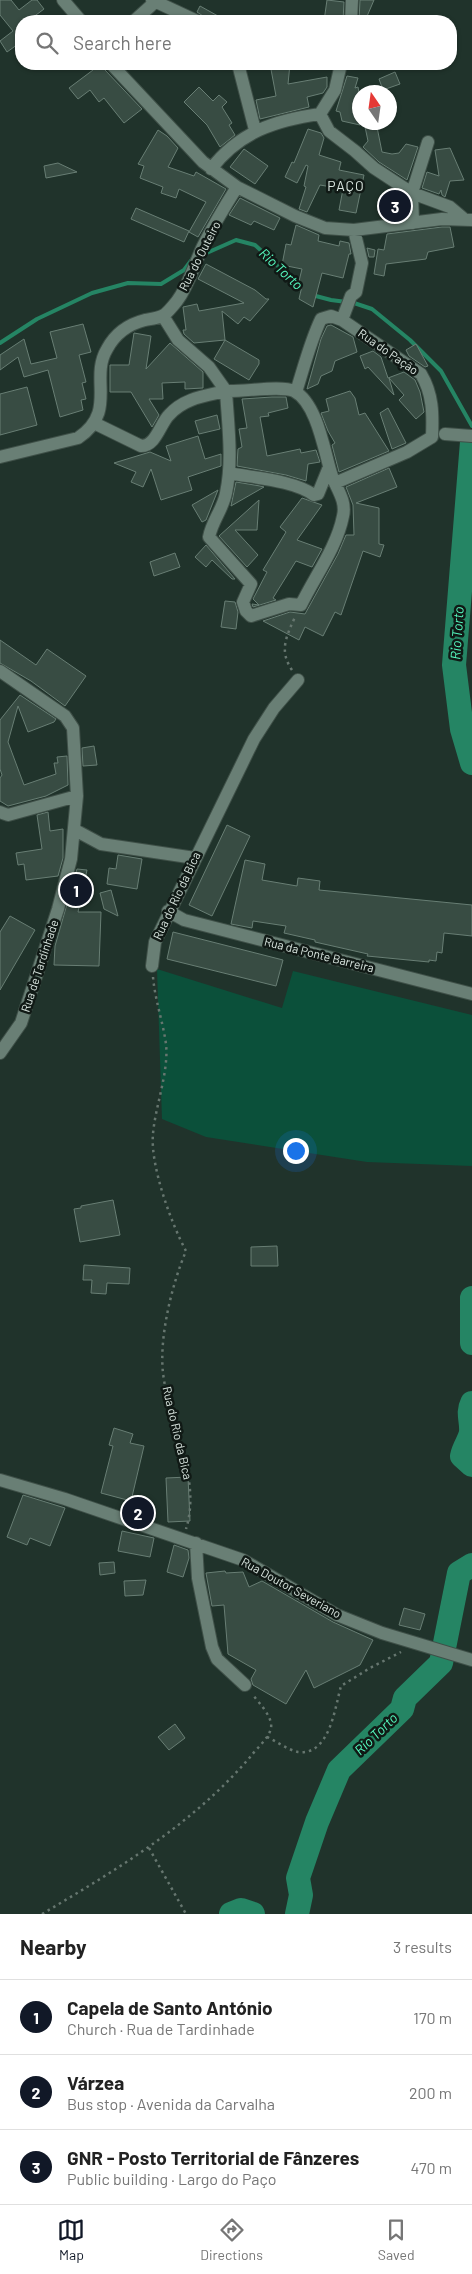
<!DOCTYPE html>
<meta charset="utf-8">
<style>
:root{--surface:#fff;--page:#f2f2f2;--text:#222;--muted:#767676;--line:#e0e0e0;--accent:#111827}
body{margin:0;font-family:Barlow,sans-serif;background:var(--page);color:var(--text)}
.compass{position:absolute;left:352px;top:85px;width:45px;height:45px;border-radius:50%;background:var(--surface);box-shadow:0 1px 4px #0004;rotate:347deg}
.you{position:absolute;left:295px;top:1150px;width:18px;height:18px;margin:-12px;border:4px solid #fff;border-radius:50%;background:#1a73e8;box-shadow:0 0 0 8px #1a73e833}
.badge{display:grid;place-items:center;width:32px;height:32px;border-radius:50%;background:var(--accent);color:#fff;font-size:16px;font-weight:700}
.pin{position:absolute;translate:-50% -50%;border:2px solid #fff;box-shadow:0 1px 5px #0006}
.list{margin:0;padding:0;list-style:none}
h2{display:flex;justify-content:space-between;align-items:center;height:65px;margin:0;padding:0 20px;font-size:21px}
h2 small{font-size:16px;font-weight:400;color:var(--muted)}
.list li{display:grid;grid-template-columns:32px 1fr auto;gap:15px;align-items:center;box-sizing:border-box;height:75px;padding:0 20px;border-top:1px solid var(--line)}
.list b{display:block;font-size:19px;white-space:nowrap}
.list p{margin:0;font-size:16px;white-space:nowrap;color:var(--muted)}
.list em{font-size:16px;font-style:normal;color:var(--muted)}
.icon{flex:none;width:28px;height:28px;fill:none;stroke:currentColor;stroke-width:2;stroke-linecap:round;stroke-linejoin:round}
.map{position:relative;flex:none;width:472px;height:1914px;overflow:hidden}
.search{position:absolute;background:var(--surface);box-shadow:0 1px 4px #0004;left:15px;right:15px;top:15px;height:55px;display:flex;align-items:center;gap:12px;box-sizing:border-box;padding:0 18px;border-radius:20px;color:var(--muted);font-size:19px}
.sheet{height:290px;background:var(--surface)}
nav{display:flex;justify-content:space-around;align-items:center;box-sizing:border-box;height:70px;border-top:1px solid var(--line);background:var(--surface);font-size:14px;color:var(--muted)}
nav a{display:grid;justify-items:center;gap:2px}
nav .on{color:var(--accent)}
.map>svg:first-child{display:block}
</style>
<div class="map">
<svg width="472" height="1914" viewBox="0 0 472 1914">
<rect width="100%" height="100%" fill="#20332b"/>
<path fill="#0b503a" d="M 157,969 L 282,1008 L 293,971 L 472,1015 L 472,1166 L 367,1162 L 206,1137 L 162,1119 Z"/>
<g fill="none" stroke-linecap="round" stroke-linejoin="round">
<path stroke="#258564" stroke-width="4" d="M 202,255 L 236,240 L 255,245 L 304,290
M 312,295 L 331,300 L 354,303 L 372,309 L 410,340 L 441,371 L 472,426
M 0,343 L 37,319 L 92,293 L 128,283 L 161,284 L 184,270 L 193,258"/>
<path stroke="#258564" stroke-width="24" d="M 472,442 L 454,665 L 462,729 L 472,763
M 472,1298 L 472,1343
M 472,1403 C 467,1413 472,1421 471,1432 C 470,1440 464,1446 462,1456 L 472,1465
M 231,1914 L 241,1910 L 253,1914
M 297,1914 L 301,1895 L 298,1878 L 317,1822 L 339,1770 L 402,1709 L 405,1698 L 441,1663 L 459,1573 L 472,1565"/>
</g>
<path fill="#384c43" stroke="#687e74" d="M 0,0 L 11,0 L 19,10 L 32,0 L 37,0 L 44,9 L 28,21 L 21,21 L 21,42 L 7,52 L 0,41 L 13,31 L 0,15 Z
M 327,0 L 344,2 L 343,21 L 324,21 Z
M 360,0 L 374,0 L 365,21 L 359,21 Z
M 200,6 L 227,21 L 205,21 L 203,16 L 197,12 Z
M 88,64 L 103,64 L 105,70 L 142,109 L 124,123 L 104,98 L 99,102 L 90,90 L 78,99 L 69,88 L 93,70 Z
M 270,64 L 290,64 L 288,84 L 327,77 L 327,87 L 323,93 L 307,97 L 309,107 L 260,119 L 256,100 L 276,96 Z
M 395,72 L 400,84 L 383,90 L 379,79 Z
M 347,76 L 358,78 L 355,88 L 358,87 L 360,98 L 360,125 L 342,121 L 340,112 L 336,111 Z
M 199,87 L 213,101 L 219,95 L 227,102 L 222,107 L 232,123 L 229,125 L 235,135 L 220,147 L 207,125 L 184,102 Z
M 364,122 L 376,122 L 382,152 L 392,154 L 399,153 L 406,144 L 418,147 L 407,180 L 379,162 L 363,147 L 368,141 Z
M 308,129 L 321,133 L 324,138 L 319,155 L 341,162 L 339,170 L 364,175 L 356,213 L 339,210 L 343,189 L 320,185 L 307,212 L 299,209 L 306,187 L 304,186 L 308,166 L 306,165 L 297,183 L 285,177 L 292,162 L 294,163 Z
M 158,130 L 167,136 L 178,148 L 168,167 L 194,176 L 196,172 L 226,189 L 198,237 L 189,232 L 206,202 L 179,189 L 176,198 L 161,193 L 163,187 L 140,178 L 144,166 L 138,164 Z
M 450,148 L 464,180 L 450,181 L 445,197 L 442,195 L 441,190 L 439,194 L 422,188 L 427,172 L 439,176 L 435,150 Z
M 244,149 L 268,166 L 255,184 L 230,167 Z
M 58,163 L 77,172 L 46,178 L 44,166 Z
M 389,193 L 404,197 L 401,216 L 385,216 Z
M 240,198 L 280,218 L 274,230 L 254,221 L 251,225 L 229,215 Z
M 136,208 L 189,231 L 184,242 L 131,219 Z
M 296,225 L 319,235 L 318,241 L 339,246 L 340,241 L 349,243 L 351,254 L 349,254 L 343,278 L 322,273 L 313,307 L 299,299 L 302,286 L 298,285 L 302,269 L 282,265 L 286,244 L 291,245 Z
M 442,227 L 450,227 L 454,247 L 428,252 L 426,259 L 386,264 L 384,276 L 374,274 L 378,249 L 384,250 L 387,234 Z
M 367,248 L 375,250 L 374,257 L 369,257 Z
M 206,264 L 255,290 L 266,299 L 269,299 L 250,321 L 244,317 L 238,324 L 222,311 L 225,340 L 194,343 L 184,334 L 183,330 L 186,330 L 183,307 L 197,304 L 199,311 L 244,303 L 198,279 Z
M 83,324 L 91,352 L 79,355 L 86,382 L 82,383 L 86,399 L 81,400 L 83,410 L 60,417 L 48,370 L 24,377 L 18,357 L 0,370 L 0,355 L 24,339 L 31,364 L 57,358 L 50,332 Z
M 331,325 L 353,337 L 357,352 L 335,361 L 332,371 L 321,376 L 318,384 L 307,389 L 321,339 L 327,326 Z
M 134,333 L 151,336 L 146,369 L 170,343 L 203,372 L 203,388 L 185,389 L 185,382 L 162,383 L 163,399 L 149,399 L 159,415 L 152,427 L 131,392 L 110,392 L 110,365 L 129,365 Z
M 225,340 L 259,360 L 259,364 L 249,380 L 214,359 Z
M 416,344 L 428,366 L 425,367 L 409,356 L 406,350 Z
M 373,351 L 381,357 L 388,378 L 404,372 L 415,380 L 420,392 L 424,412 L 416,419 L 399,400 L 404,395 L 389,378 L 394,395 L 368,367 L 365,369 L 360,356 Z
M 27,387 L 37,425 L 0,435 L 0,394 Z
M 350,391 L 355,398 L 359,415 L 365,413 L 389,451 L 339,472 L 332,445 L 335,443 L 328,431 L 321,413 L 329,411 L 326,399 Z
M 272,397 L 286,397 L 288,408 L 268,413 L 269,416 L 260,417 L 267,456 L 300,449 L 301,453 L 316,450 L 320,462 L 308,464 L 306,481 L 286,475 L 237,466 L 238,449 L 242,447 L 239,429 L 247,428 L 242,399 Z
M 388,408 L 406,443 L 392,449 L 380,413 Z
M 217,415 L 220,429 L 199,434 L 195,421 Z
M 198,436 L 205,459 L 221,454 L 221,466 L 188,477 L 192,490 L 161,500 L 151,469 L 143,487 L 131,482 L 136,472 L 114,463 L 150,452 L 171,461 L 166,446 Z
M 389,468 L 397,487 L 356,503 L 379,508 L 379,544 L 384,545 L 380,557 L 363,551 L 341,615 L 335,612 L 323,636 L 305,627 L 299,640 L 263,621 L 290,612 L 305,614 L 338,554 L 346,535 L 354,535 L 353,505 L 346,487 Z
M 236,482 L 260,486 L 264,487 L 231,506 Z
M 218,490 L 206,520 L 202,522 L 192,505 Z
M 302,498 L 322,505 L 297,540 L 322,549 L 312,567 L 296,561 L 273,598 L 276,600 L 253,607 L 252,604 L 259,605 L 253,599 L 267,572 L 263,570 L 286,532 L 280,527 Z
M 259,500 L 257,530 L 235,530 L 258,555 L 247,567 L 219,536 Z
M 206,545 L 235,579 L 232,579 L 212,560 L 206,567 L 195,557 Z
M 175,553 L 180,567 L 154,576 L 150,562 Z
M 225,601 L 235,602 L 238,612 L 236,629 L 221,627 Z
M 0,640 L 36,665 L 47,649 L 86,676 L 65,706 L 31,681 L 0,663 Z
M 20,695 L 56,719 L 54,722 L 28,732 L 18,706 L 8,742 L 24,785 L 56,774 L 54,763 L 58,763 L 57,757 L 67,756 L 68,785 L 46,796 L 8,806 L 0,801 L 0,778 L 2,775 L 0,769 L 0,720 Z
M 94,746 L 97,765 L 83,766 L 82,748 Z
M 48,812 L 50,831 L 63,829 L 63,858 L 58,876 L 26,880 L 24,864 L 18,865 L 16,853 L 42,849 L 37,815 Z
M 227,825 L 250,836 L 212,916 L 189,905 Z
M 118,855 L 142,859 L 137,889 L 107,884 L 109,868 L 116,869 Z
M 245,860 L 265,864 L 262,880 L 297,886 L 298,878 L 320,881 L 319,890 L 472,905 L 472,936 L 444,933 L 442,953 L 437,952 L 436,961 L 429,960 L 429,962 L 367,956 L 368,954 L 315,942 L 315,940 L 284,933 L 286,926 L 253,921 L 252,928 L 231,924 Z
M 77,869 L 87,870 L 78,912 L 101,912 L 99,966 L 54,965 L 55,946 Z
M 111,890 L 118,916 L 104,909 L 100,893 Z
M 10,916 L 35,930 L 0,990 L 0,932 Z
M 173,932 L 283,960 L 276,986 L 167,959 Z
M 113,1200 L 120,1235 L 80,1242 L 74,1209 L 81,1208 L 81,1206 Z
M 277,1246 L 278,1266 L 251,1266 L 251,1247 Z
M 84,1265 L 130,1268 L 129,1284 L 107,1283 L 106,1294 L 91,1293 L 92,1280 L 83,1280 Z
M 114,1428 L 133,1434 L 130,1443 L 144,1446 L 131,1501 L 101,1493 L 113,1446 L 109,1445 Z
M 188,1477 L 190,1521 L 168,1522 L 166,1478 Z
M 23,1495 L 65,1508 L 50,1546 L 30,1538 L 27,1545 L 7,1537 Z
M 122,1531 L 154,1538 L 150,1557 L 118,1551 Z
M 174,1545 L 188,1550 L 189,1558 L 183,1577 L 167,1572 Z
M 114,1562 L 115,1573 L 100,1575 L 99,1563 Z
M 225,1571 L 226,1573 L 243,1572 L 249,1587 L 262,1581 L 333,1622 L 373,1640 L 360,1665 L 314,1688 L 306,1670 L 286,1704 L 253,1685 L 251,1679 L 256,1670 L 228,1654 L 224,1605 L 212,1606 L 206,1573 Z
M 146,1580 L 143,1595 L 125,1596 L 124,1581 Z
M 404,1608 L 425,1614 L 420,1630 L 399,1625 Z
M 175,1724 L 185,1738 L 169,1750 L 158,1737 Z"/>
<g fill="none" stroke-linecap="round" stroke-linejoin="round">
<g stroke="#3f5048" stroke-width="14">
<path id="minor" d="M 63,0 L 81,21
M 152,0 L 197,21
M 134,21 L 155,2
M 351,21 L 352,0
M 111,64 L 203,162 L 237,187 L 295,216 L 325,228 L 354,230 L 442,219 L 472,220
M 238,64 L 255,130
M 320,114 L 329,131 L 355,151 L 374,168 L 412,193 L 450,207 L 463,218
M 211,169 C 239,132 276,120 320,114 L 335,90 L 341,64
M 413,223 L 412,193 L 428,142
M 296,392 C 304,367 310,342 321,319 L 331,316 L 342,320
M 94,423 L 141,446 C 156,446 160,424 169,415 C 184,398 205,396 226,391 C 228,425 233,460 226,493 C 223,509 212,521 209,537 L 251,584 L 243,602 L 246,611 L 251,616 L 289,604 L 301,605 C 315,576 337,547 343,516 C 347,500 335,487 331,473 C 324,450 317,403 294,391 C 281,385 244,392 226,391 L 209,367 L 178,340 L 163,316
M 445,434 L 472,436
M 0,457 L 78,438 C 118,411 89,379 107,349 C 115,334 129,324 145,320 C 151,319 159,318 164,315 C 168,312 173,306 177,301 C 189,285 194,265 203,246 C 213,226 225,206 237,187
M 229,473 C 254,478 293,480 314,495 L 318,494 L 329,467
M 335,483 L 407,452 L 432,437 C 433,414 433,394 421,374 L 342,320 L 351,296 L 356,292 L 362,263 L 354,230
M 0,671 L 65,716 L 73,728 L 77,796 L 71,859 L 58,909 L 21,1023 L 0,1053
M 0,812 L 8,815 L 77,796
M 75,830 L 101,844 L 195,858
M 168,911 L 184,920 L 472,994
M 152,966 L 155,942 L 254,739 L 274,708 L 298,680
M 0,1480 L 65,1499 L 243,1560 L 337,1615 L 382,1633 L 472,1660
M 196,1543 L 198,1578 L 212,1647 L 217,1659 L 245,1685"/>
</g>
<path stroke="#66766f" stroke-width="2.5" stroke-dasharray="2.5 4" stroke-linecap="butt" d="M 292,670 C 279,651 286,637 295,617
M 153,977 C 155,1000 163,1022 166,1044 C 169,1072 155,1107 153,1134 C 150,1165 171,1223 186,1251 C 172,1284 159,1337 163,1373 C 169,1424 202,1478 186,1529
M 267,1737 C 276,1741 288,1750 298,1752 C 330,1756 335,1707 341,1686 L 370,1668 L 401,1652
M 149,1848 L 186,1914
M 42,1914 C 118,1869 193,1824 251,1756 C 257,1748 269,1738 271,1728 C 273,1717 259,1703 253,1695"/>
<use href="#minor" stroke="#697f75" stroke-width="12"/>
</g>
<g text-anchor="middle" stroke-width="5" stroke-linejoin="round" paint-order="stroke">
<g font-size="12" fill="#dae6e0" stroke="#101915">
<text transform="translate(200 256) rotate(-63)" y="4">Rua do Outeiro</text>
<text transform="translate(388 352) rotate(35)" y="4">Rua do Pação</text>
<text transform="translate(177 896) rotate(-65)" y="4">Rua do Rio da Bica</text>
<text transform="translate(319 955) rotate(14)" y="4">Rua da Ponte Barreira</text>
<text transform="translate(40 966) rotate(-72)" y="4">Rua de Tardinhade</text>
<text transform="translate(177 1433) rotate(77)" y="4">Rua do Rio da Bica</text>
<text transform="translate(291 1588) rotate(29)" y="4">Rua Doutor Severiano</text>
</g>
<g font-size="14" letter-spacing="1" fill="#dae6e0" stroke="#101915">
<text x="346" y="191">PAÇO</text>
</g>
<g font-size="14" font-style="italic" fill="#55f8be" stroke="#101915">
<text transform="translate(281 269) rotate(43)" y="5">Rio Torto</text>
<text transform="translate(457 633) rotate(-86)" y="5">Rio Torto</text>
<text transform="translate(376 1734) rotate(-44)" y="5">Rio Torto</text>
</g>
</g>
</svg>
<svg class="compass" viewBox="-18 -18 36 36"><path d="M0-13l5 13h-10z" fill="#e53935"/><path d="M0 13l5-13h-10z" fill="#767676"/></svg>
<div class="you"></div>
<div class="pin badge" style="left:76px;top:890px">1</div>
<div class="pin badge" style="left:138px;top:1513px">2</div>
<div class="pin badge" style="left:395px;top:206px">3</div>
<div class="search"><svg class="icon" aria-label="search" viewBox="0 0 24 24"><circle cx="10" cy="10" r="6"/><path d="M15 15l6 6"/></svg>Search here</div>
</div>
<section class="sheet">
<h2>Nearby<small>3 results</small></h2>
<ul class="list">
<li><span class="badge">1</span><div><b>Capela de Santo António</b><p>Church · Rua de Tardinhade</p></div><em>170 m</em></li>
<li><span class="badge">2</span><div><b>Várzea</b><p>Bus stop · Avenida da Carvalha</p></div><em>200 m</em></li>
<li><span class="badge">3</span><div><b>GNR - Posto Territorial de Fânzeres</b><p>Public building · Largo do Paço</p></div><em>470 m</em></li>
</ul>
</section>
<nav>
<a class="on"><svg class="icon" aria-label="map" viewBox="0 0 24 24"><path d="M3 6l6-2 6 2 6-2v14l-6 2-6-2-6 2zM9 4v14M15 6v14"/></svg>Map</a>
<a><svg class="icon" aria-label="directions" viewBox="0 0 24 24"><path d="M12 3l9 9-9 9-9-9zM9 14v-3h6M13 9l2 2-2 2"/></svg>Directions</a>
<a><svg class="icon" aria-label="saved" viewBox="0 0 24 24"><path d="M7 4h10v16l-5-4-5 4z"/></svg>Saved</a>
</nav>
